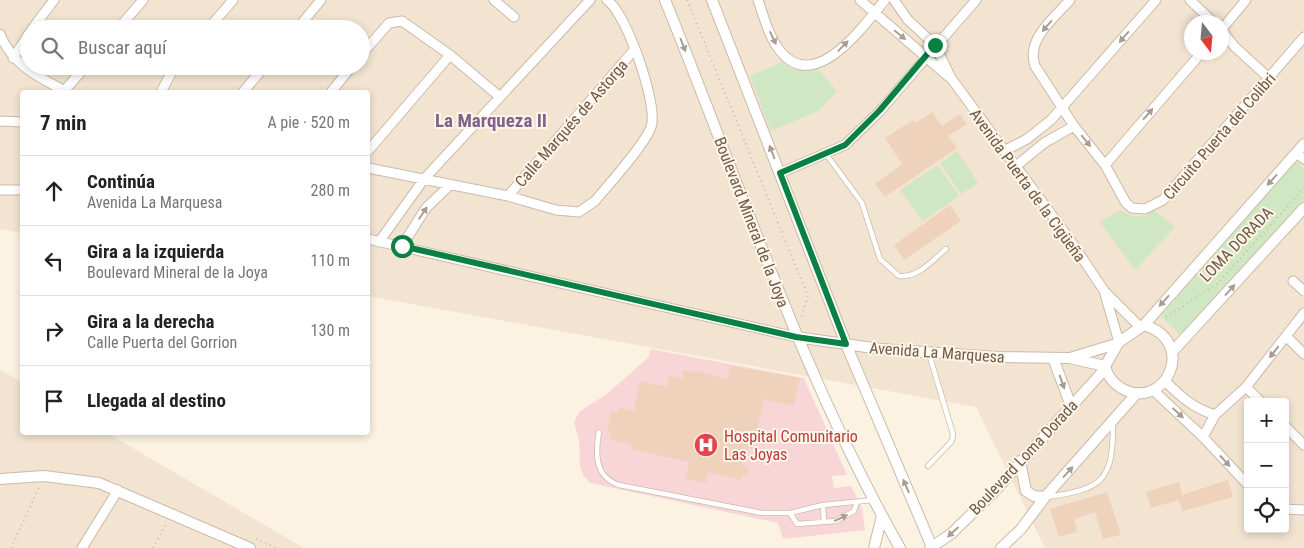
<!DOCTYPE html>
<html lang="es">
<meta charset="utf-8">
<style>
:root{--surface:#fff;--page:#f6f6f6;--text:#222;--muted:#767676;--line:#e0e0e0}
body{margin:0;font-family:"Roboto Condensed",sans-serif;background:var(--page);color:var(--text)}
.controls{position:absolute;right:15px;bottom:15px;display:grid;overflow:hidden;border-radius:5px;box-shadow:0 2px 8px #0003}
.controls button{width:45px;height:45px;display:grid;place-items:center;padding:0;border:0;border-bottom:1px solid var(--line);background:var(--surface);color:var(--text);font:25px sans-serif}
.compass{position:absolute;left:1184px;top:15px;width:45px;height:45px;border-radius:50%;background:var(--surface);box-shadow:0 2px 8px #0003;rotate:164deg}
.stop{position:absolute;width:15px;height:15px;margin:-11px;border:4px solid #0b8043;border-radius:50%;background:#fff}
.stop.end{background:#0b8043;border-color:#fff;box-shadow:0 1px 5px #0008}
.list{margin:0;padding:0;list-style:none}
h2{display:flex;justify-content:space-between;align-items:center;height:65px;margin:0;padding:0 20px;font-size:21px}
h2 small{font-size:16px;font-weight:400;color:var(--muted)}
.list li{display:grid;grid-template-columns:32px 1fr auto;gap:15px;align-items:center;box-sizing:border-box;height:70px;padding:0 20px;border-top:1px solid var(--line)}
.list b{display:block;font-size:19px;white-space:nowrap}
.list p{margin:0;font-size:16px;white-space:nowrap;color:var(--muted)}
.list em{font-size:16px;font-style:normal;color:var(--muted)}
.icon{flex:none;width:28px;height:28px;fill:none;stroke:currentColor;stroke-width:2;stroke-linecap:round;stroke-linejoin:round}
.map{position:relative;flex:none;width:1304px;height:548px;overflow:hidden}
.search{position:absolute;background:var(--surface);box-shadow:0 2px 8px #0003;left:20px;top:20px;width:350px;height:55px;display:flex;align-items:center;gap:12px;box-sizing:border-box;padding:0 18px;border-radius:28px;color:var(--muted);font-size:19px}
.panel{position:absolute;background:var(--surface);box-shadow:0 2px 8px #0003;left:20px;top:90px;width:350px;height:345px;border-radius:5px}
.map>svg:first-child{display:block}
</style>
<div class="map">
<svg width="1304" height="548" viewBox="0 0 1304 548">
<rect width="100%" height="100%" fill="#fbf2e2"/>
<path fill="#f2e4d1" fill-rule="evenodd" d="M 0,0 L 1304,0 L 1304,548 L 1045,548 L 976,407 L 368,296 L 368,92 L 22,92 L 22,233 L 0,229 ZM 1192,22 L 1222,22 L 1222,52 L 1192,52 ZM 29,29 L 361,29 L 361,66 L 29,66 ZM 1248,402 L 1285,402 L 1285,529 L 1248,529 Z
M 0,369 L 22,383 L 22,432 L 107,433 L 304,548 L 0,548 Z"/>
<path fill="#f8d6d8" d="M 650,349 L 804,378 L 847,475 L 832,476 L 834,488 L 851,486 L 862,508 L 865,530 L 783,539 L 778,523 L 590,483 L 583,475 L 580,466 L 579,440 L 574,422 L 579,412 L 608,393 L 649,357 Z"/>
<path fill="#cfe7c2" d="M 782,62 C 793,71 805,74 818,69 L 837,91 L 820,110 L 771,131 L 750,76 Z
M 957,151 L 978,183 L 961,194 L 940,163 Z
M 1296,161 L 1304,169 L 1304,200 L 1180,335 L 1161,316 Z
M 938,165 L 959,196 L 923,221 L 900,190 Z
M 1121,210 L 1129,215 L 1145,217 L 1154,210 L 1175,227 L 1135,270 L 1100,222 Z"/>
<path fill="#eed2bb" d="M 932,112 L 942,126 L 960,114 L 967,124 L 948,136 L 957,148 L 885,197 L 875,184 L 902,164 L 885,138 L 913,120 L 916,123 Z
M 950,205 L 961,221 L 904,260 L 894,245 Z
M 730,366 L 800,378 L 794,406 L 764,399 L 753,449 L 748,448 L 743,466 L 750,468 L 748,476 L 742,475 L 740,480 L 708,472 L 706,483 L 685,479 L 689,462 L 631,449 L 631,444 L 610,440 L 612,434 L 607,433 L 611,411 L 618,412 L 619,408 L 634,411 L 640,381 L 667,387 L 669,376 L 682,379 L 683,370 L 694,372 L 695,370 L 728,379 Z
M 1228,480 L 1233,497 L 1183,511 L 1178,500 L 1151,508 L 1146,492 L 1179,482 L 1182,495 Z
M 1107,492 L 1121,535 L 1103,539 L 1095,512 L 1074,519 L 1077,532 L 1059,537 L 1050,509 Z"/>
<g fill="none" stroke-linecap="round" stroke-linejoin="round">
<g stroke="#cabaa9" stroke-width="6">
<path id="service" d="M 826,154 L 862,203 L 880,259 L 899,276 C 918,278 933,260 946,249
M 599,432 C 595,454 595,477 619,485 L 762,513 L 790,513 L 823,505 L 873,500
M 928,466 L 952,441 L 953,434 L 929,354
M 1047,497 C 1103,489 1113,481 1113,424
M 823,505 L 824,522
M 790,513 L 797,524 L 836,521 L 854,511 L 857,502"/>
</g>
<g stroke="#cabaa9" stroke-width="11">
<path id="minor" d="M 494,0 L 514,17
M 758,0 C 764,17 769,38 781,52 C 816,94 864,25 885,0
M 860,0 L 949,77
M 894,0 L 908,20 L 935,45 L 951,78 L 1068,237 L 1105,292 L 1140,327
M 1070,0 C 1053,19 1026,39 1035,66 L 1074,126 L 1105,165 L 1126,203 L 1132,208 L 1145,209 L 1163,200 L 1304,37
M 1190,0 L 1213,22
M 32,29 L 54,0
M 118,29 L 143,0
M 208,29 L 233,0
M 297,29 L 321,0
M 1222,29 L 1246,0
M 1222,31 L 1235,47 L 1270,79
M 0,34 C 12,65 40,78 67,92
M 361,55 L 389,23 L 402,21 L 450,55 L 500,97
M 13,58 L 29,34
M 64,91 L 86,66
M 161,92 L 175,66
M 243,92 L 265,66
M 331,92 L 352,66
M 0,121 L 22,122
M 368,151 L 450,55
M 1004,151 L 1027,139 L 1051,120 L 1156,0
M 1296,153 L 1304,159
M 1105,165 L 1202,52
M 1015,167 L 1044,143 L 1074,126
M 368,168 L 508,196 L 556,210 L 579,212 L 595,201 C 609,184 644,146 651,127 C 659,106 626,12 607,0
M 780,173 L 845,145 L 880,111 L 976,0
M 0,190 L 22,190
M 508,196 L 634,50
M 368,239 L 796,337
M 379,242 L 424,179 L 590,0
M 402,246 L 426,208 L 450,185
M 1293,281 L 1304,291
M 1105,294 L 1119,342
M 1287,337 L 1304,354
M 1165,381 C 1181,397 1193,408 1215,415
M 1246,387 L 1261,402
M 1153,390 L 1203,437 L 1248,485
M 1285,426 L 1304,445
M 1203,437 L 1215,415 L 1246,387 L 1304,313
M 1285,509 L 1304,510
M 82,548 L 118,490"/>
</g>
<g stroke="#cabaa9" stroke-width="12">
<path id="tertiary" d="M 665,0 C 740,184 801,374 900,548
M 712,0 L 846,344 L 932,547
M 1144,325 L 1304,144
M 1144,325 C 1199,342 1165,413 1121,388 C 1113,383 1107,375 1105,366 L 1119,342 Z
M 796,337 L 880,349 L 997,357 L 1069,358 L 1105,366
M 1173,351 L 1304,208
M 1053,358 L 1071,406
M 1070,358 L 1116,344
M 1020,461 L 1026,491 L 1034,496 L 1045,497
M 0,479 L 44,476 L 99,483 L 250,548
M 874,548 L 882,516
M 930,548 L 951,534 L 992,494 L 1105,369
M 1001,548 L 1021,529 L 1045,497 L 1137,393"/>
</g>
<path stroke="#d3b69f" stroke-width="2" stroke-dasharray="1 4" stroke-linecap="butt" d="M 687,0 L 808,296 L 801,318
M 1166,317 L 1217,284 L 1304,188
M 256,539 L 276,548
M 11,548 L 39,487
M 153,548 L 166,524"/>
<use href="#service" stroke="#fff" stroke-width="4.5"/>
<use href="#minor" stroke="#fff" stroke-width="9"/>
<use href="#tertiary" stroke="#fff" stroke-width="10"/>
</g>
<defs><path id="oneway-solid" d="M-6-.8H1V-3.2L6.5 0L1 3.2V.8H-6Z" transform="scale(1.25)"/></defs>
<g fill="#a99c92">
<use href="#oneway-solid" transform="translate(1047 26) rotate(131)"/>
<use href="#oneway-solid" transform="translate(900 35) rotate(39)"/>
<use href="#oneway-solid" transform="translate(1124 37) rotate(131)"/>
<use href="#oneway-solid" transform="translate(773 38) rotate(65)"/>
<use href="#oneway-solid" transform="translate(683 45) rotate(69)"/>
<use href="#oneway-solid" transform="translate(843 46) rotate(-46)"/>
<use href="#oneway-solid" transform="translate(1148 114) rotate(-49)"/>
<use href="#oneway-solid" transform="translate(1086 141) rotate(51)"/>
<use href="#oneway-solid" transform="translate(772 152) rotate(-111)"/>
<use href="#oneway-solid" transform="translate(1272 180) rotate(132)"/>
<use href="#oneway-solid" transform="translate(423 213) rotate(-56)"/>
<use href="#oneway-solid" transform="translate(1230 290) rotate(-48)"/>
<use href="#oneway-solid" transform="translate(1164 301) rotate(132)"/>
<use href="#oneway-solid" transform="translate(1274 352) rotate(129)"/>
<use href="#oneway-solid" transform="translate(1062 382) rotate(70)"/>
<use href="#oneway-solid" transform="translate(1178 413) rotate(43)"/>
<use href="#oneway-solid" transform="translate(1225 461) rotate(47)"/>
<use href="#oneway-solid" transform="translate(1068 472) rotate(-48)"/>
<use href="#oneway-solid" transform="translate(906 486) rotate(-113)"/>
<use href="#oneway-solid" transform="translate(841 518) rotate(-25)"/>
<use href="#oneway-solid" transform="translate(953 532) rotate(138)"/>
</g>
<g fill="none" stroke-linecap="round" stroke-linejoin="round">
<path stroke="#0b8043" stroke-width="6" d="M 402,246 L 796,337 L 846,344 L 780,173 L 845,145 L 880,110 L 935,45"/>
</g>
<defs>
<g id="hospital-disc" transform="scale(1.25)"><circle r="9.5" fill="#e0444e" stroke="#fef6e8"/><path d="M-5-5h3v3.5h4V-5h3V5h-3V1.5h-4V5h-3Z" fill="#fff"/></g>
</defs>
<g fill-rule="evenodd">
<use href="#hospital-disc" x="706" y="445"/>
</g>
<g text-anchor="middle" stroke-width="4" stroke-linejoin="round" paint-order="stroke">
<g font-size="16" fill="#705a4a" stroke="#fef6e8">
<text transform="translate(571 123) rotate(-49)" y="6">Calle Marqués de Astorga</text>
<text transform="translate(1219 136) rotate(-49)" y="6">Circuito Puerta del Colibri</text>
<text transform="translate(1028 185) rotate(54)" y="6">Avenida Puerta de la Cigüeña</text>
<text transform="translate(752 222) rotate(69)" y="6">Boulevard Mineral de la Joya</text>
<text transform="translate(1236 244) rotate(-46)" y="6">LOMA DORADA</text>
<text transform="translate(937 352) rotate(4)" y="6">Avenida La Marquesa</text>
<text transform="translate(1023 457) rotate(-47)" y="6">Boulevard Loma Dorada</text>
</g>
<g font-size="16" fill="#be3a42" stroke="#fef6e8" text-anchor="start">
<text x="724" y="442">Hospital Comunitario<tspan x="724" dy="18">Las Joyas</tspan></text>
</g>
<g font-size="19" font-weight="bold" fill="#81628d" stroke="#fef6e8">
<text x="491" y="127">La Marqueza II</text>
</g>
</g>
</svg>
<div class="controls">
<button>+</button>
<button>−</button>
<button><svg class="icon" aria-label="locate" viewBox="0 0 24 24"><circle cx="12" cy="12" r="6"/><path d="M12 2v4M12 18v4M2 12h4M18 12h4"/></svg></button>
</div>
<svg class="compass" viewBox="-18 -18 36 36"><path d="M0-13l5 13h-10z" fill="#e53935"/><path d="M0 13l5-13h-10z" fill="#767676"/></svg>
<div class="stop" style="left:402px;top:246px"></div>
<div class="stop end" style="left:935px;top:45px"></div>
<div class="search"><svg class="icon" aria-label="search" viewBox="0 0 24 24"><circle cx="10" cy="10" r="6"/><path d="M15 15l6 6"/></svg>Buscar aquí</div>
<section class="panel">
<h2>7 min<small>A pie · 520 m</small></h2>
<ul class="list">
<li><svg class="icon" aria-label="ahead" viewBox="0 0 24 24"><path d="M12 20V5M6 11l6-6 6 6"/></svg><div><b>Continúa</b><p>Avenida La Marquesa</p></div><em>280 m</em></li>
<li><svg class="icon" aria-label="left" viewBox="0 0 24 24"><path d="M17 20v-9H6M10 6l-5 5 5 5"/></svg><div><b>Gira a la izquierda</b><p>Boulevard Mineral de la Joya</p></div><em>110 m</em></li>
<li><svg class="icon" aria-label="right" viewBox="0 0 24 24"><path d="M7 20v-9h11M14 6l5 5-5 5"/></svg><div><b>Gira a la derecha</b><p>Calle Puerta del Gorrion</p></div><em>130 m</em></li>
<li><svg class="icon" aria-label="arrive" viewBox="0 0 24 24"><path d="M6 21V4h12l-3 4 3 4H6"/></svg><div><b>Llegada al destino</b></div></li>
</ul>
</section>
</div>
